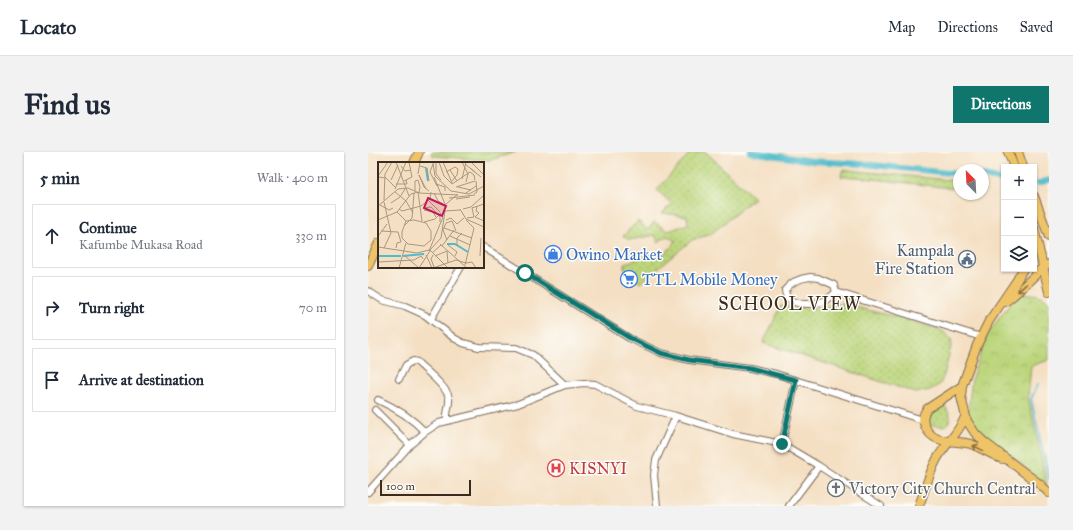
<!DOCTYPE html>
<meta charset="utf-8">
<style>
:root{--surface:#fff;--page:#f2f2f3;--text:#1f2937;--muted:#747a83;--line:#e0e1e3;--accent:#0f766e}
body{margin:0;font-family:"IM FELL Great Primer",serif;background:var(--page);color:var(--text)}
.controls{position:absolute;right:12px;top:12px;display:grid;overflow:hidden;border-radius:0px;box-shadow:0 1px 3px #0004}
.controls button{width:36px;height:36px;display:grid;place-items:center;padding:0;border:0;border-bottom:1px solid var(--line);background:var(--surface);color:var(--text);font:20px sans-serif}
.compass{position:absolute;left:585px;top:12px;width:36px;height:36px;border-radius:50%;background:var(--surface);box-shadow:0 1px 3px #0004;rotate:336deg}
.scale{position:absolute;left:12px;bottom:10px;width:91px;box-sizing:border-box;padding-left:4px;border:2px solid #3b2a1e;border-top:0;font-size:11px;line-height:14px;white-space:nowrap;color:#3b2a1e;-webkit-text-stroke:3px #fdfcf7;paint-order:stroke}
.stop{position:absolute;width:12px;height:12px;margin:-9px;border:3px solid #0f766e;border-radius:50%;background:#fff}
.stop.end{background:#0f766e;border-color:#fff;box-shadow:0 1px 4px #0008}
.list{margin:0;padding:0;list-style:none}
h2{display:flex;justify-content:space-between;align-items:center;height:52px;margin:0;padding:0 16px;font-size:17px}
h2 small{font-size:13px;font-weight:400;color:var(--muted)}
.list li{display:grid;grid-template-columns:26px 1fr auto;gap:12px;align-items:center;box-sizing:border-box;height:64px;margin:0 8px 8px;padding:0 8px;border:1px solid var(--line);border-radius:0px}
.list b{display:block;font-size:15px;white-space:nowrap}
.list p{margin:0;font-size:13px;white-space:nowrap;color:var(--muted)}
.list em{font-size:13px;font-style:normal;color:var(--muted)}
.icon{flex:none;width:22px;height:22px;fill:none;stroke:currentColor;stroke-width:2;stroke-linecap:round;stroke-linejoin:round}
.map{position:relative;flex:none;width:681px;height:354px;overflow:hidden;border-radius:0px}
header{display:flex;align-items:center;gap:24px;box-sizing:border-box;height:56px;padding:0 20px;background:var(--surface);border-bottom:1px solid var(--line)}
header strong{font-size:19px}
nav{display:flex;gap:22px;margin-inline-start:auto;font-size:14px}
.intro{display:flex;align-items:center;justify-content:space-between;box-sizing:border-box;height:96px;padding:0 24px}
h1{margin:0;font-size:28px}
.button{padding:10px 18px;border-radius:0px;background:var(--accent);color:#fff;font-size:14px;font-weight:700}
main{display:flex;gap:24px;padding:0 24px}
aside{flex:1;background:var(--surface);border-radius:0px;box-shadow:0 1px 3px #0004}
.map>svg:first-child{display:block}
</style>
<header>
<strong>Locato</strong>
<nav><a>Map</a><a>Directions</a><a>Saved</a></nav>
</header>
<div class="intro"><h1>Find us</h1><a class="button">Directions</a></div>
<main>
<aside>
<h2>5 min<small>Walk · 400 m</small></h2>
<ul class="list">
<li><svg class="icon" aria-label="ahead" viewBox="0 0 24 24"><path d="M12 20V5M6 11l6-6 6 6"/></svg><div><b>Continue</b><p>Kafumbe Mukasa Road</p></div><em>330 m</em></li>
<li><svg class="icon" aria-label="right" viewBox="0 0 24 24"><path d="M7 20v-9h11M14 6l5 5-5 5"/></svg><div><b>Turn right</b></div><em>70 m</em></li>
<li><svg class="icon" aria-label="arrive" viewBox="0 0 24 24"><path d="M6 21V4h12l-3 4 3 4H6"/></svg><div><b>Arrive at destination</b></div></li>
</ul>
</aside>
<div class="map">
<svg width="681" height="354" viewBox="0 0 681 354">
<defs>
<pattern id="grass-dots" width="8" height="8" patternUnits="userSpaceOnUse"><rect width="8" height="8" fill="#bbd57a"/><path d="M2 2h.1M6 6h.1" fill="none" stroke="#a2b769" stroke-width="1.8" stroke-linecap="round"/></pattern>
<pattern id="park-crowns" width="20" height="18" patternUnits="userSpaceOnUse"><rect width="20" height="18" fill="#bbd57a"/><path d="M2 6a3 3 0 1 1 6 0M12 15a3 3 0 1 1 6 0" fill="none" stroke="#a2b769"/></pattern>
</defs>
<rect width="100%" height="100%" fill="#fdfcf7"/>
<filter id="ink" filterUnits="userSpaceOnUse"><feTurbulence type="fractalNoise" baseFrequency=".025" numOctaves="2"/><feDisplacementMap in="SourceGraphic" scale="8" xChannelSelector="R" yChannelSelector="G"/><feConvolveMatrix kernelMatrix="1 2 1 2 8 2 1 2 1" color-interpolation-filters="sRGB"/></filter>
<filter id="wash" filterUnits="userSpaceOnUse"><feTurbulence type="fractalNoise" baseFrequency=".012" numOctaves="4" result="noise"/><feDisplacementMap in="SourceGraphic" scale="16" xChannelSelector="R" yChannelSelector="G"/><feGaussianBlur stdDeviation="0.9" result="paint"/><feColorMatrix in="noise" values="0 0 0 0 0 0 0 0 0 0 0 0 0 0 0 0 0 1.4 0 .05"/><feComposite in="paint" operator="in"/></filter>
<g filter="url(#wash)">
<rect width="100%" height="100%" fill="#f4dfc2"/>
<path fill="url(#grass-dots)" stroke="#7b804c" d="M 323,0 L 338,0 L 386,46 L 343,82 L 324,88 L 272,131 L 256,116 L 257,111 L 288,101 L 297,102 L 308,89 L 299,84 L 290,90 L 287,83 L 261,88 L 255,84 L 270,69 L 280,78 L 286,70 L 300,79 L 320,72 L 319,64 L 294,61 L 304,52 L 289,38 Z
M 480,18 L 591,29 L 591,37 L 488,25 L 473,25 L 474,19 Z
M 475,152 L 536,167 L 575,179 L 583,187 L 584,191 L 576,223 L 572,232 L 562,238 L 548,241 L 395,191 L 413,154 L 446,156 Z
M 572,253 L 577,253 C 581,263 586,266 577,274 L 561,273 C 559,263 563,257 572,253 Z"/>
<path fill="url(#park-crowns)" stroke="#7b804c" d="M 656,142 C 667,142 674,142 681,150 L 681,208 L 663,214 L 660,244 L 679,333 L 648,308 L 625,293 L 609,278 L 600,261 L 604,225 L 619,184 L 629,169 L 645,148 Z"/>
<path fill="#bbd57a" stroke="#7b804c" d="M 63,0 L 148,0 L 122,8 L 65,4 Z"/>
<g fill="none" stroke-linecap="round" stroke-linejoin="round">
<path stroke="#50bbcb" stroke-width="2" d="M 670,232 L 663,247 L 681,327"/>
<path stroke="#50bbcb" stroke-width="6" d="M 382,0 L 445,9 L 495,12 L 591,22
M 615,24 L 626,26 L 636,29
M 671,31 L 681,28"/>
</g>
</g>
<g filter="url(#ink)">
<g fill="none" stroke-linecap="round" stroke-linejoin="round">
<g stroke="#7c6957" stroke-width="8">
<path id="minor" d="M 115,95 L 261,186 L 293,201 L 321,208 L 382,216 L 408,222 L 555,268
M 442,125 L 450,126 L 466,133 L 468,140 C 465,143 461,146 458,148 C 447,154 418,155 417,138 C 423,130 433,126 442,125 Z
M 0,139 L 14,148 L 37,154 L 57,163 L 86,186 L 95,191 L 111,195 L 148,196 L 165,203 L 197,233
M 468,140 L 613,185
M 63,167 L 93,115
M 31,227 L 38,213 L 45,209 L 49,210 C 57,218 80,236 81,246 C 82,253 78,259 79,268
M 10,248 C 28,256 43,265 57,280
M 7,258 L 42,293
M 414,292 L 428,228
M 0,340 L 42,293 L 57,280 L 71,271 L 150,252 L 197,233 L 216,231 L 227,232 L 269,254 L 308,264 L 365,282 L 414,292 L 451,314 L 513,354
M 289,354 L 286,323 L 288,308 L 308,264
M 421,354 L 451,314"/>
</g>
<g stroke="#7c6957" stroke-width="10">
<path id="major" d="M 640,0 L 646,15
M 650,0 L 655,15
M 46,11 L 51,0
M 666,44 L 681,85
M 666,76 L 681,140
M 0,114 L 11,91
M 655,117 L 649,128 L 621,169 L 609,193 L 594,234 L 593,245 L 599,269 L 607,281 L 616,290 L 674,334 L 681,341
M 637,150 C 647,143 655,135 664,126 C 670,121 673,115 681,112
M 594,234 L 559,257 C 555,262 554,268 557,274 C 565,294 586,287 603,292 C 613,296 623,302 634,307
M 551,354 C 557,338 561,321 569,307 C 578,291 591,281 597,265"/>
</g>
<use href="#minor" stroke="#fff" stroke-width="6"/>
<use href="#major" stroke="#efc469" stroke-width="8"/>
</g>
<defs><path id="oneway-shaft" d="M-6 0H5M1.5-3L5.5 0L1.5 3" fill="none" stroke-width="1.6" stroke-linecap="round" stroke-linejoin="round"/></defs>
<g stroke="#8c6f40">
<use href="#oneway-shaft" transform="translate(654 136) rotate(137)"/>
<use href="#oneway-shaft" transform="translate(610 296) rotate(-154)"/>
</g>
</g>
<g fill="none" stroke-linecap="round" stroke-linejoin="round" filter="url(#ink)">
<path stroke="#0f766e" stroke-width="5" d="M 157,121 L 262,186 L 293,201 L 321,208 L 382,216 L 428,228 L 414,292"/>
</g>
<defs>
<g id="shop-ring" transform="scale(0.9)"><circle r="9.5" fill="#fdfcf7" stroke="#3f7fe0" stroke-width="1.5"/><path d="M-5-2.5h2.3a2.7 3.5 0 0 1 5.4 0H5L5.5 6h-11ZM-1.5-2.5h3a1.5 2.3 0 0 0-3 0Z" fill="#3f7fe0"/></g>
<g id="civic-ring" transform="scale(0.9)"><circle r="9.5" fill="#fdfcf7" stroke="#5c6f8a" stroke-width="1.5"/><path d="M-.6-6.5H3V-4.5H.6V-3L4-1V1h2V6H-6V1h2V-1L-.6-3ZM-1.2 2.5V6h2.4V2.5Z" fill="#5c6f8a"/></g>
<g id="supermarket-ring" transform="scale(0.9)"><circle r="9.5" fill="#fdfcf7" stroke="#3f7fe0" stroke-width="1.5"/><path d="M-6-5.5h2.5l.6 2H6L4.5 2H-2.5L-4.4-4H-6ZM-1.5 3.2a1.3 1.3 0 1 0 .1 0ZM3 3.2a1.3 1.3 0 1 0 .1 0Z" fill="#3f7fe0"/></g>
<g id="hospital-ring" transform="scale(0.9)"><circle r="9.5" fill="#fdfcf7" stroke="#e0444e" stroke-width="1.5"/><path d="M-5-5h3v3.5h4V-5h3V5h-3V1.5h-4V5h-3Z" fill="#e0444e"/></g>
<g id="church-ring" transform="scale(0.9)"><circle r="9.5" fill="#fdfcf7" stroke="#6b7280" stroke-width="1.5"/><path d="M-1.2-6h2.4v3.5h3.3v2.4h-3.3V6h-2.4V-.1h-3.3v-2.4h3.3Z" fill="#6b7280"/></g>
</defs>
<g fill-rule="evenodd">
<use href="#shop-ring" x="185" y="102"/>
<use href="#civic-ring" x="599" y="107"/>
<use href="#supermarket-ring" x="261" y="127"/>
<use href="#hospital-ring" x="188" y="316"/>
<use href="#church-ring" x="468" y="336"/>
</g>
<g text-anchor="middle" stroke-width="3" stroke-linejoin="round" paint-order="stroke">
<g font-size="16" fill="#4e5e75" stroke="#fdfcf7" text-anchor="end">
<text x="586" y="104">Kampala<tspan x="586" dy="18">Fire Station</tspan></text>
</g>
<g font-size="16" fill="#366cbe" stroke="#fdfcf7" text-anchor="start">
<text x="198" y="108">Owino Market</text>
<text x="274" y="133">TTL Mobile Money</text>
</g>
<g font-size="16" fill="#be3a42" stroke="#fdfcf7" text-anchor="start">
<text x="201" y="322">KISNYI</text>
</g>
<g font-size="16" fill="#5b616d" stroke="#fdfcf7" text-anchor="start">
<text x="481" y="342">Victory City Church Central</text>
</g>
<g font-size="18" letter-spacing="1" fill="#3b2a1e" stroke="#fdfcf7">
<text x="422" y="158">SCHOOL VIEW</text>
</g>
</g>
<g transform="translate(10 10)">
<rect width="106" height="106" fill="#f4dfc2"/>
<path fill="none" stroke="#50bbcb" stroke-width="2" d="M 48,6 L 50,19M 69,82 L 77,82 L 90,90M 1,94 L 23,94M 25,94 L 46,92"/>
<path fill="none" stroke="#aa9780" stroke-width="1" d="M 18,0 L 31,34M 58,0 L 58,12 L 63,18M 61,0 L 66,14 L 74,22M 65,0 L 74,21M 84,0 L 90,12 L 88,20M 93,0 L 106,13M 55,1 L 57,14 L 73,29 L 91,32 L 106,24M 55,2 L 52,10 L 59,24M 87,2 L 98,11M 23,4 L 27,9 L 33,8M 42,4 L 49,6 L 51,19M 92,6 L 103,15M 72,8 L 79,19M 68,10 L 77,5 L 80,7M 40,12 L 42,0M 41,13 L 46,25 L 51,29M 41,13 L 48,27M 0,14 L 10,0M 0,15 L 8,16 L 17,25M 56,15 L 67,42M 84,17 L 88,0M 13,18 L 20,3M 40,18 L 42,25 L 41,31M 26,19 L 34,15 L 31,0M 74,19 L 79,13 L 80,7M 18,22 L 29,22 L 28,18M 58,22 L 67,25 L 67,29M 74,22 L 92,10 L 96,13 L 97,18M 78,25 L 97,19M 80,25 L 93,28M 17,27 L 28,0M 37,29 L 37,19 L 40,18M 17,30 L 28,39M 40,30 L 44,59M 56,31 L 60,39 L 67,43 L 80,32M 88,31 L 98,24M 96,32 L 99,30 L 98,19M 71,36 L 97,33M 78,37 L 92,35M 6,38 L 7,12 L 14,0M 50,38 L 62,50M 28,39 L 35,51M 6,40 L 13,71 L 6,86M 13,41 L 22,35 L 27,27M 2,43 L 11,48 L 15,46M 0,44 L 20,27 L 30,26 L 41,31 L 80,33M 99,44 L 98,49 L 101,51 L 97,55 L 106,59M 45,46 L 53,45 L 62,55 L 62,60M 94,46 L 106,42M 21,47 L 24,49 L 43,44 L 52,37 L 53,30M 82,47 L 88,57 L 106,65M 85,47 L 93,45 L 106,33M 46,48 L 55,50 L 58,55M 19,50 L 33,32 L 40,30M 19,50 L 28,59M 65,55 L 51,89 L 63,76 L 67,49 L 82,48M 89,56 L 96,55 L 94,46M 0,58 L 19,50M 36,58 L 48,61 L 53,69 L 53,78 L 46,84 L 30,82 L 24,76 L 24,70 L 28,59 ZM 68,58 L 73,56 L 79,62 L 86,56M 46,60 L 57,57 L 63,51M 27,63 L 34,56 L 36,31M 66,66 L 94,76M 3,69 L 20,70M 1,73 L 9,62M 72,74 L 92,83M 69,78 L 65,68 L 68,61 L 74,59 L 78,69M 62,82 L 89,106M 70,83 L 79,90 L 77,94M 64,84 L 76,68M 79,84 L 79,76 L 84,71M 0,85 L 39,91 L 51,88M 18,86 L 19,81 L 23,80 L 20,70M 52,88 L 70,106M 69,89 L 70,101M 54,91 L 63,83M 48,93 L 54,106M 55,93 L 53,97 L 56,105M 27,94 L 41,106M 57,94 L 69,89M 102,94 L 103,76M 0,100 L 36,98 L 43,94 L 45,97M 88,101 L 94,100 L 98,106M 87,103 L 96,66 L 88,58M 21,106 L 28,81M 41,106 L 52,89M 55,106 L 78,98 L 88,101"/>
<path fill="#c2185b" fill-opacity="0.15" stroke="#c2185b" stroke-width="2" d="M 50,36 L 68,44 L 64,54 L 46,46 Z"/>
<rect width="106" height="106" fill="none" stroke="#3b2a1e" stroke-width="2"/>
</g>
</svg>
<div class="controls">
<button>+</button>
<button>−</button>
<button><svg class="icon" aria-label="layers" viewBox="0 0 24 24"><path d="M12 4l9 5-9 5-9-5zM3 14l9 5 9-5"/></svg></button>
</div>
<svg class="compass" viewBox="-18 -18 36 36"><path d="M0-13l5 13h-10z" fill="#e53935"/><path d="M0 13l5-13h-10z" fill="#747a83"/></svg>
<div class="scale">100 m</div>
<div class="stop" style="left:157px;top:121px"></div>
<div class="stop end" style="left:414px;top:292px"></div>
</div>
</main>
